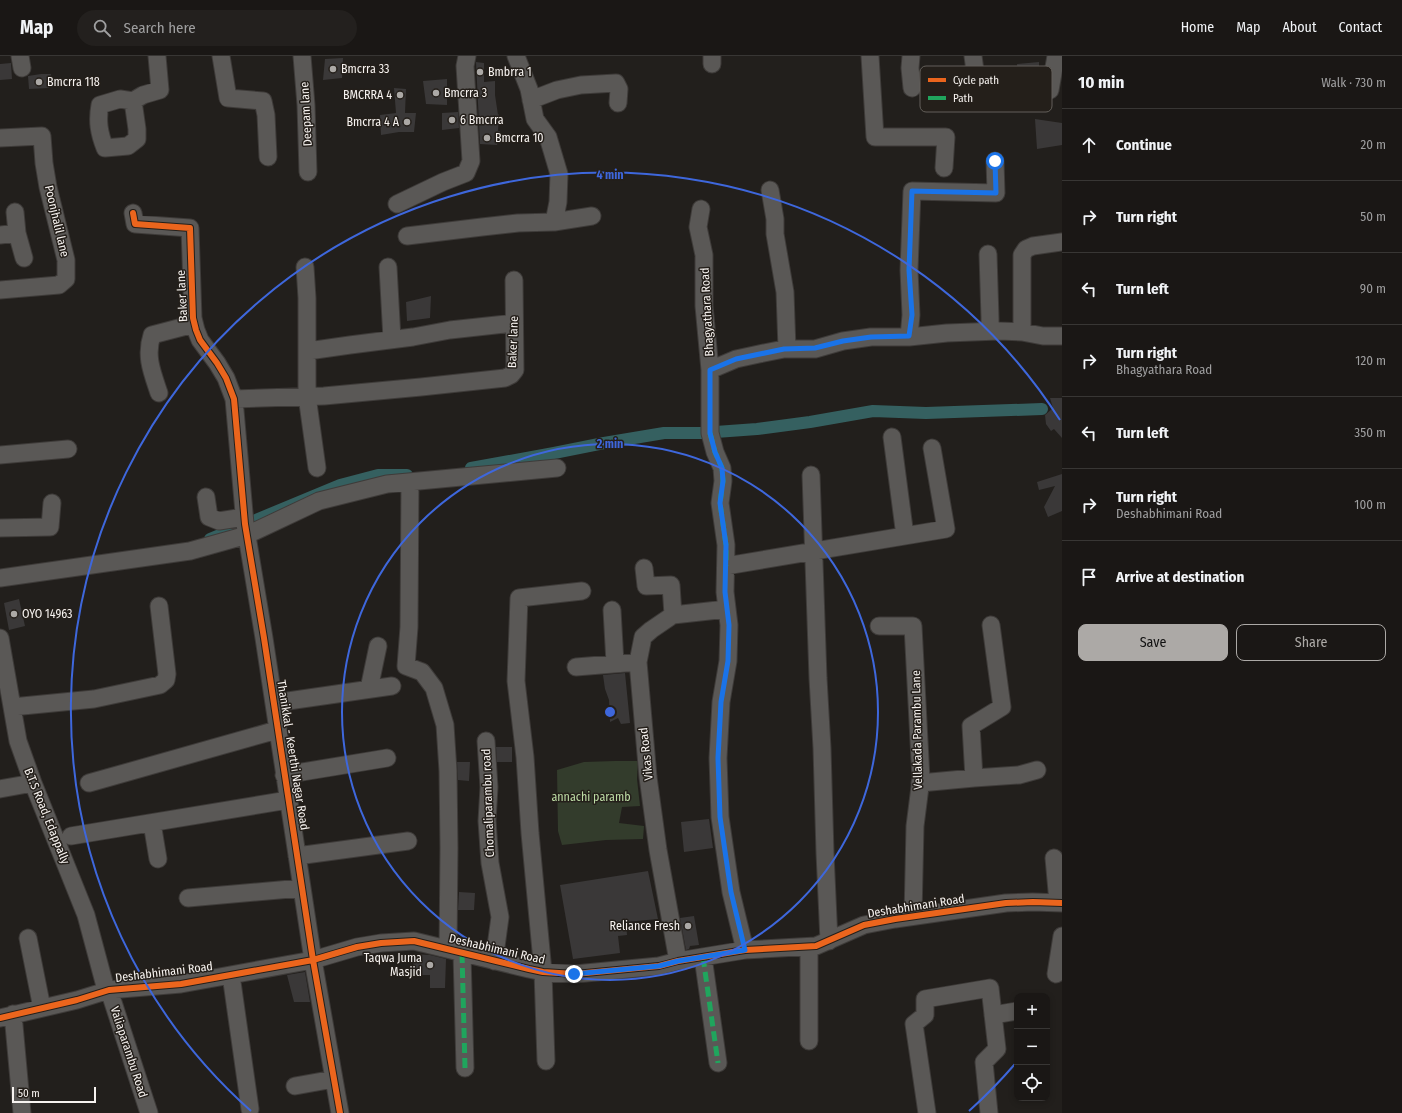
<!DOCTYPE html>
<meta charset="utf-8">
<style>
:root{--surface:#1a1715;--page:#23201e;--text:#f1f3f6;--muted:#9f9fa0;--line:#383634;--accent:#aca9a6}
body{margin:0;font-family:"Fira Sans Condensed",sans-serif;background:var(--page);color:var(--text)}
.controls{position:absolute;right:12px;bottom:12px;display:grid;overflow:hidden;border-radius:8px;box-shadow:0 2px 6px #0003}
.controls button{width:36px;height:36px;display:grid;place-items:center;padding:0;border:0;border-bottom:1px solid var(--line);background:var(--surface);color:var(--text);font:20px sans-serif}
.scale{position:absolute;left:12px;bottom:10px;width:84px;box-sizing:border-box;padding-left:4px;border:2px solid #f7f3f0;border-top:0;font-size:11px;line-height:14px;white-space:nowrap;color:#f7f3f0;-webkit-text-stroke:3px #241f1a;paint-order:stroke}
.stop{position:absolute;width:12px;height:12px;margin:-9px;border:3px solid #1a73e8;border-radius:50%;background:#fff}
.stop.end{background:#1a73e8;border-color:#fff;box-shadow:0 1px 4px #0008}
.list{margin:0;padding:0;list-style:none}
h2{display:flex;justify-content:space-between;align-items:center;height:52px;margin:0;padding:0 16px;font-size:17px}
h2 small{font-size:13px;font-weight:400;color:var(--muted)}
.list li{display:grid;grid-template-columns:26px 1fr auto;gap:12px;align-items:center;box-sizing:border-box;height:72px;padding:0 16px;border-top:1px solid var(--line)}
.list b{display:block;font-size:15px;white-space:nowrap}
.list p{margin:0;font-size:13px;white-space:nowrap;color:var(--muted)}
.list em{font-size:13px;font-style:normal;color:var(--muted)}
.actions{display:flex;gap:8px;padding:12px 16px}
.actions a{flex:1;padding:9px 0;border:1px solid var(--accent);border-radius:8px;text-align:center;font-size:14px;color:var(--accent)}
.actions .main{background:var(--accent);color:#111}
.icon{flex:none;width:22px;height:22px;fill:none;stroke:currentColor;stroke-width:2;stroke-linecap:round;stroke-linejoin:round}
.map{position:relative;flex:none;width:1062px;height:1057px;overflow:hidden}
header{display:flex;align-items:center;gap:24px;box-sizing:border-box;height:56px;padding:0 20px;background:var(--surface);border-bottom:1px solid var(--line)}
header strong{font-size:19px}
nav{display:flex;gap:22px;margin-inline-start:auto;font-size:14px}
.search{width:280px;height:36px;background:var(--page);display:flex;align-items:center;gap:10px;box-sizing:border-box;padding:0 14px;border-radius:22px;color:var(--muted);font-size:15px}
main{display:flex}
aside{flex:1;background:var(--surface)}
.map>svg:first-child{display:block}
</style>
<header>
<strong>Map</strong>
<div class="search"><svg class="icon" aria-label="search" viewBox="0 0 24 24"><circle cx="10" cy="10" r="6"/><path d="M15 15l6 6"/></svg>Search here</div>
<nav><a>Home</a><a>Map</a><a>About</a><a>Contact</a></nav>
</header>
<main>
<div class="map">
<svg width="1062" height="1057" viewBox="0 0 1062 1057">
<rect width="100%" height="100%" fill="#221f1c"/>
<path fill="#333c2c" d="M 615,705 L 638,705 L 637,723 L 640,750 L 622,751 L 619,767 L 644,770 L 643,783 L 606,784 L 562,789 L 558,775 L 557,714 L 584,706 Z"/>
<g fill="none" stroke-linecap="round" stroke-linejoin="round">
<path stroke="#356060" stroke-width="12" d="M 471,412 L 554,397 L 604,387 L 664,377 L 702,377 L 757,373 L 810,366 L 873,355 L 926,357 L 1042,353
M 210,483 L 340,429 L 378,419 L 407,419"/>
</g>
<path fill="#3a3838" d="M 343,2 L 342,22 L 323,24 L 325,3 Z
M 476,6 L 484,7 L 484,26 L 495,25 L 495,39 L 498,59 L 499,58 L 498,75 L 500,75 L 497,89 L 480,88 Z
M 1039,6 L 1039,23 L 1018,24 L 1017,8 Z
M 11,7 L 12,23 L 0,24 L 0,8 Z
M 41,18 L 51,18 L 49,32 L 29,33 L 28,20 Z
M 447,23 L 447,49 L 426,48 L 423,25 Z
M 394,32 L 406,33 L 405,57 L 416,57 L 414,76 L 399,76 L 381,79 L 380,59 L 396,57 Z
M 458,56 L 459,72 L 442,74 L 442,57 Z
M 1035,63 L 1062,67 L 1062,89 L 1037,93 Z
M 431,240 L 430,262 L 407,265 L 406,246 Z
M 1050,342 L 1062,342 L 1062,382 L 1054,373 L 1051,375 L 1046,368 L 1045,359 L 1053,352 Z
M 1062,418 L 1062,455 L 1048,461 L 1044,451 L 1055,430 L 1039,434 L 1037,426 Z
M 19,543 L 25,570 L 9,574 L 4,547 Z
M 625,617 L 630,667 L 621,668 L 618,662 L 610,666 L 609,644 L 605,633 L 603,619 Z
M 496,691 L 512,691 L 512,706 L 497,706 Z
M 457,706 L 470,706 L 469,725 L 458,724 Z
M 709,763 L 713,792 L 684,796 L 681,766 Z
M 648,815 L 658,863 L 626,866 L 627,879 L 618,880 L 620,897 L 573,903 L 560,829 Z
M 459,836 L 475,837 L 474,854 L 458,854 Z
M 694,860 L 699,889 L 690,890 L 689,893 L 686,894 L 680,862 Z
M 413,898 L 430,899 L 446,903 L 445,932 L 430,932 L 430,919 L 414,919 Z
M 305,916 L 310,946 L 294,946 L 287,919 Z"/>
<g fill="none" stroke-linecap="round" stroke-linejoin="round">
<g stroke="#3e3b39" stroke-width="19">
<path id="minor" d="M 20,0 L 22,12
M 221,0 L 228,42 L 263,45 L 266,59 L 268,101
M 302,0 L 306,49 L 308,116
M 516,0 L 529,33 L 535,63 L 548,81 L 559,118 L 558,146 L 554,166
M 712,0 L 712,8
M 870,0 L 875,81 L 946,81 L 944,112
M 911,0 L 910,12 L 912,32
M 973,0 L 979,44
M 1050,34 L 1056,0
M 531,44 L 557,34 L 581,29 L 616,27 L 619,33 L 618,47
M 133,45 L 120,43 L 100,49 C 97,65 99,77 105,92 L 128,90 L 137,83 L 137,73 L 133,45 L 143,39 L 160,34 L 157,0
M 0,82 L 42,80 L 44,107 L 48,131 L 66,204 L 66,223 L 59,229 L 0,234
M 770,134 L 775,163 L 775,178 L 785,236 L 787,293
M 397,148 L 443,126 L 466,117 L 471,105 L 465,10 L 467,0
M 701,153 L 698,171 L 704,199 L 704,250 L 710,314 L 736,303 L 759,298 L 784,293 L 815,293 L 843,285 L 871,281 L 909,281 L 947,277 L 999,275 L 1022,276 L 1043,280 L 1062,280
M 15,156 L 17,177 L 24,202
M 133,157 L 135,168 L 190,172 L 193,262 L 196,274 L 200,284 L 217,307 L 226,322 L 234,343 L 245,468 L 264,582 L 313,904 L 340,1057
M 0,179 L 17,177
M 407,180 L 482,171 L 518,167 L 554,166 L 592,160
M 988,198 L 990,262 L 990,275
M 305,211 L 307,242 L 307,340 L 317,412
M 388,211 L 392,283
M 1022,276 L 1022,199 L 1026,193 L 1033,190 L 1062,186
M 909,281 L 911,259 L 909,214 L 912,135 L 996,137 L 995,105
M 308,295 L 350,289 L 413,281 L 450,274 L 514,267
M 710,314 L 710,377 L 715,396 L 722,412 L 723,425 L 720,447 L 726,489 L 725,536 L 729,569 L 728,605 L 721,646 L 718,702 L 720,761 L 731,836 L 745,894
M 159,337 C 152,316 145,300 152,279 L 194,268
M 234,343 L 324,340 L 421,331 L 505,322 L 511,319 L 515,314 L 514,224
M 892,381 L 905,480
M 0,399 L 68,393
M 811,419 L 818,622 L 822,692 L 825,797 L 829,885
M 410,426 L 409,571 L 406,610 L 422,616 L 434,632 L 445,669 L 448,715 L 449,792 L 448,893
M 206,441 L 209,461 L 219,465 L 244,461
M 0,472 L 50,471 L 52,447
M 726,510 L 946,473 L 932,392
M 644,512 L 646,530 L 671,529 L 673,559
M 0,522 L 190,495 L 247,479 L 319,445 L 387,428 L 557,412
M 612,554 L 615,607
M 879,570 L 913,570 L 921,723 L 915,770 L 913,860
M 0,582 L 18,685 L 33,727 L 86,859 L 105,930 L 109,934 L 149,1057
M 576,611 L 638,606
M 369,633 L 378,590
M 274,647 L 392,630
M 12,651 L 94,643 L 160,629 L 166,624 L 167,618 L 159,550
M 486,685 L 489,731 L 487,765 L 490,807 L 500,861 L 494,905
M 284,719 L 387,702
M 974,722 L 971,670 L 1002,651 L 991,569
M 89,727 L 277,674
M 920,727 L 974,722 L 1019,719 L 1037,714
M 0,733 L 33,727
M 152,767 L 158,803
M 71,780 L 288,744
M 297,800 L 408,785
M 1054,802 L 1058,846
M 188,842 L 302,832
M 28,882 L 42,952
M 809,891 L 809,985
M 462,897 L 465,1012
M 703,901 L 718,1007
M 678,905 L 658,794 L 648,721 L 638,606 L 643,581 L 651,574 L 673,559 L 727,553
M 1056,918 L 1062,880
M 231,919 L 250,1053
M 13,958 L 22,1057
M 993,959 L 1017,955
M 0,962 L 77,944 L 109,934 L 181,928 L 313,904 L 357,891 L 381,887 L 414,885 L 529,913 L 543,916 L 575,918 L 659,910 L 678,905 L 745,894 L 816,890 L 864,869 L 895,863 L 1006,847 L 1033,846 L 1062,847
M 546,1005 L 543,916 L 530,777 L 525,701 L 516,625 L 519,542 L 582,535
M 295,1030 L 334,1023
M 927,1057 L 914,968 L 925,959 L 925,943 L 990,932 L 997,993 L 984,1006 L 989,1057"/>
</g>
<use href="#minor" stroke="#5a5856" stroke-width="17"/>
<path stroke="#20a55d" stroke-width="5" stroke-dasharray="10 5" stroke-linecap="butt" d="M 710,377 L 715,396 L 722,412 L 723,425 L 720,447 L 726,489 L 726,510
M 462,897 L 465,1012
M 703,901 L 718,1007"/>
<g stroke="#241f1a" stroke-width="8">
<path id="cycleway" d="M 133,157 L 135,168 L 190,172 L 193,262 L 196,274 L 200,284 L 217,307 L 226,322 L 234,343 L 245,468 L 264,582 L 313,904 L 340,1057
M 0,962 L 77,944 L 109,934 L 181,928 L 313,904 L 357,891 L 381,887 L 414,885 L 529,913 L 543,916 L 575,918 L 659,910 L 678,905 L 745,894 L 816,890 L 864,869 L 895,863 L 1006,847 L 1033,846 L 1062,847"/>
</g>
<use href="#cycleway" stroke="#eb651d" stroke-width="6"/>
</g>
<g fill="none" stroke-linecap="round" stroke-linejoin="round">
<path stroke="#1a73e8" stroke-width="5" d="M 574,918 L 659,910 L 678,905 L 745,894 L 731,836 L 720,761 L 718,702 L 721,646 L 728,605 L 729,569 L 725,536 L 726,489 L 720,447 L 723,425 L 722,412 L 715,396 L 710,377 L 710,314 L 736,303 L 784,293 L 815,292 L 843,285 L 871,281 L 909,280 L 912,259 L 909,214 L 912,135 L 996,137 L 995,105"/>
</g>
<g fill="none" stroke="#3e67dc" stroke-width="2">
<circle cx="610" cy="656" r="268"/>
<path d="M1015 1008A537 537 0 0 1 969 1055M251 1055A537 537 0 1 1 1060 364"/>
</g>
<g fill="#aca9a6" stroke="#241f1a" stroke-width="1.5">
<circle cx="333" cy="13" r="4"/>
<circle cx="480" cy="16" r="4"/>
<circle cx="39" cy="26" r="4"/>
<circle cx="436" cy="37" r="4"/>
<circle cx="400" cy="39" r="4"/>
<circle cx="452" cy="64" r="4"/>
<circle cx="407" cy="66" r="4"/>
<circle cx="487" cy="82" r="4"/>
<circle cx="14" cy="558" r="4"/>
<circle cx="688" cy="870" r="4"/>
<circle cx="430" cy="909" r="4"/>
</g>
<g text-anchor="middle" stroke-width="3" stroke-linejoin="round" paint-order="stroke">
<g font-size="12" fill="#f7f3f0" stroke="#241f1a" text-anchor="start">
<text x="341" y="17">Bmcrra 33</text>
<text x="488" y="20">Bmbrra 1</text>
<text x="47" y="30">Bmcrra 118</text>
<text x="444" y="41">Bmcrra 3</text>
<text x="392" y="43" text-anchor="end">BMCRRA 4</text>
<text x="460" y="68">6 Bmcrra</text>
<text x="399" y="70" text-anchor="end">Bmcrra 4 A</text>
<text x="495" y="86">Bmcrra 10</text>
<text x="22" y="562">OYO 14963</text>
<text x="680" y="874" text-anchor="end">Reliance Fresh</text>
<text x="422" y="906" text-anchor="end">Taqwa Juma<tspan x="422" dy="14">Masjid</tspan></text>
</g>
<g font-size="12" fill="#f7f3f0" stroke="#241f1a">
<text transform="translate(306 58) rotate(-93)" y="4">Deepam lane</text>
<text transform="translate(57 165) rotate(77)" y="4">Poonjhalil lane</text>
<text transform="translate(182 240) rotate(-93)" y="4">Baker lane</text>
<text transform="translate(707 256) rotate(-93)" y="4">Bhagyathara Road</text>
<text transform="translate(513 286) rotate(-88)" y="4">Baker lane</text>
<text transform="translate(917 674) rotate(-91)" y="4">Vellakada Parambu Lane</text>
<text transform="translate(646 698) rotate(-96)" y="4">Vikas Road</text>
<text transform="translate(293 699) rotate(81)" y="4">Thanikkal - Keerthi Nagar Road</text>
<text transform="translate(488 747) rotate(-92)" y="4">Chomaliparambu road</text>
<text transform="translate(47 760) rotate(68)" y="4">B.T.S Road, Edappally</text>
<text transform="translate(916 850) rotate(-9)" y="4">Deshabhimani Road</text>
<text transform="translate(497 893) rotate(13)" y="4">Deshabhimani Road</text>
<text transform="translate(164 916) rotate(-7)" y="4">Deshabhimani Road</text>
<text transform="translate(129 996) rotate(72)" y="4">Valiaparambu Road</text>
</g>
<g font-size="12" fill="#bddca5" stroke="#241f1a">
<text x="591" y="745">annachi paramb</text>
</g>
</g>
<rect x="920" y="10" width="132" height="46" rx="6" fill="#241f1a" stroke="#635f5a" stroke-width="1"/>
<rect x="928" y="22" width="18" height="4" fill="#eb651d"/>
<rect x="928" y="40" width="18" height="4" fill="#20a55d"/>
<g font-size="11" fill="#f7f3f0">
<text x="953" y="28">Cycle path</text>
<text x="953" y="46">Path</text>
</g>
<circle cx="610" cy="656" r="6" fill="#3e67dc" stroke="#241f1a" stroke-width="2"/>
<g font-size="12" text-anchor="middle" font-weight="bold" fill="#3e67dc" stroke="#241f1a" stroke-width="3" stroke-linejoin="round" paint-order="stroke">
<text x="610" y="123">4 min</text>
<text x="610" y="392">2 min</text>
</g>
</svg>
<div class="controls">
<button>+</button>
<button>−</button>
<button><svg class="icon" aria-label="locate" viewBox="0 0 24 24"><circle cx="12" cy="12" r="6"/><path d="M12 2v4M12 18v4M2 12h4M18 12h4"/></svg></button>
</div>
<div class="scale">50 m</div>
<div class="stop" style="left:995px;top:105px"></div>
<div class="stop end" style="left:574px;top:918px"></div>
</div>
<aside>
<h2>10 min<small>Walk · 730 m</small></h2>
<ul class="list">
<li><svg class="icon" aria-label="ahead" viewBox="0 0 24 24"><path d="M12 20V5M6 11l6-6 6 6"/></svg><div><b>Continue</b></div><em>20 m</em></li>
<li><svg class="icon" aria-label="right" viewBox="0 0 24 24"><path d="M7 20v-9h11M14 6l5 5-5 5"/></svg><div><b>Turn right</b></div><em>50 m</em></li>
<li><svg class="icon" aria-label="left" viewBox="0 0 24 24"><path d="M17 20v-9H6M10 6l-5 5 5 5"/></svg><div><b>Turn left</b></div><em>90 m</em></li>
<li><svg class="icon" aria-label="right" viewBox="0 0 24 24"><path d="M7 20v-9h11M14 6l5 5-5 5"/></svg><div><b>Turn right</b><p>Bhagyathara Road</p></div><em>120 m</em></li>
<li><svg class="icon" aria-label="left" viewBox="0 0 24 24"><path d="M17 20v-9H6M10 6l-5 5 5 5"/></svg><div><b>Turn left</b></div><em>350 m</em></li>
<li><svg class="icon" aria-label="right" viewBox="0 0 24 24"><path d="M7 20v-9h11M14 6l5 5-5 5"/></svg><div><b>Turn right</b><p>Deshabhimani Road</p></div><em>100 m</em></li>
<li><svg class="icon" aria-label="arrive" viewBox="0 0 24 24"><path d="M6 21V4h12l-3 4 3 4H6"/></svg><div><b>Arrive at destination</b></div></li>
</ul>
<div class="actions"><a class="main">Save</a><a>Share</a></div>
</aside>
</main>
